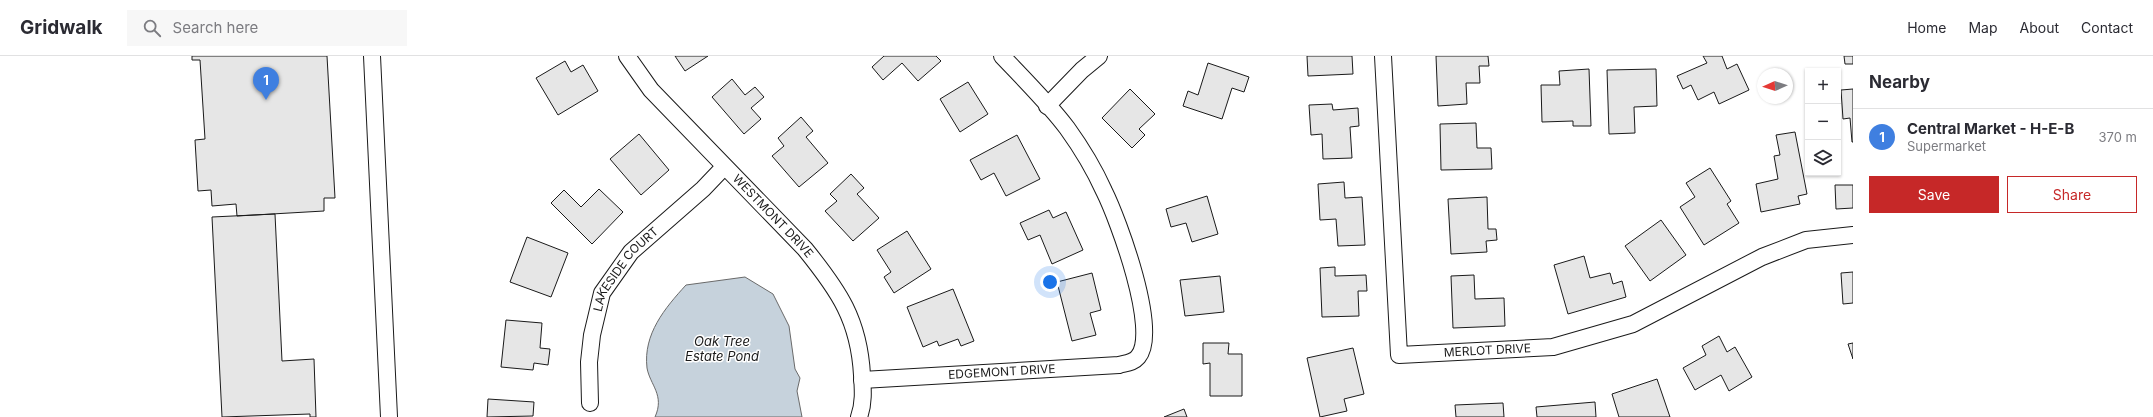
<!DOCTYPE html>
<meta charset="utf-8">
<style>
:root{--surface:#fff;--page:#f7f7f7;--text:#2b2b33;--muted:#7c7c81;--line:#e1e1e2;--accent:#c62828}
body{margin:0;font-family:Inter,sans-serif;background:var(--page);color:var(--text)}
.controls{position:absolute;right:12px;top:12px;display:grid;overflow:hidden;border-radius:0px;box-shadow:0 1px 3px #0004}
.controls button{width:36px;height:36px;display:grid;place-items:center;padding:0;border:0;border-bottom:1px solid var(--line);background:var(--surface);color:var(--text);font:20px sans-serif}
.compass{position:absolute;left:1757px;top:12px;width:36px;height:36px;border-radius:50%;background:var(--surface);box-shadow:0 1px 3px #0004;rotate:267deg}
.you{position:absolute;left:1050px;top:226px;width:14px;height:14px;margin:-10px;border:3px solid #fff;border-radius:50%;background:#1a73e8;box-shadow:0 0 0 6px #1a73e833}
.badge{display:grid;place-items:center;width:26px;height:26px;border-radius:50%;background:var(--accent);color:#fff;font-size:13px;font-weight:700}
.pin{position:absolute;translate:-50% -33px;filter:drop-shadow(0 1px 2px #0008)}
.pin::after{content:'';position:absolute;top:21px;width:14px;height:12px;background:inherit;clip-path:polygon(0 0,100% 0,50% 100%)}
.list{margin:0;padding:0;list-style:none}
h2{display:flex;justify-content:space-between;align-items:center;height:52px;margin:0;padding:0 16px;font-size:17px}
h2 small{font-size:13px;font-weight:400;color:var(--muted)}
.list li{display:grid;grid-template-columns:26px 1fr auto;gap:12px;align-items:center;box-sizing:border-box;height:56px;padding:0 16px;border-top:1px solid var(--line)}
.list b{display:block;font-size:15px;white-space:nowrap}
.list p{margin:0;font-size:13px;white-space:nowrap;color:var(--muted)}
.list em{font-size:13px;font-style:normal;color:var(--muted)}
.actions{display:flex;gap:8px;padding:12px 16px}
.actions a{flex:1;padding:9px 0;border:1px solid var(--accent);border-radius:0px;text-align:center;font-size:14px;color:var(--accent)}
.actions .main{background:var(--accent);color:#fff}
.icon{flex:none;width:22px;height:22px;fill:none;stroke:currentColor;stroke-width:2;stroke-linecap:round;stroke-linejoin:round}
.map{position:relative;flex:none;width:1853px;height:361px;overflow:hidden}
header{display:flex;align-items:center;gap:24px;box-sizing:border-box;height:56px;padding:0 20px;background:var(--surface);border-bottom:1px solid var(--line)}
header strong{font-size:19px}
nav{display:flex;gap:22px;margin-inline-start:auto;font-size:14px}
.search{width:280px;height:36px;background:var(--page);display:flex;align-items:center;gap:10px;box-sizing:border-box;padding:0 14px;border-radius:0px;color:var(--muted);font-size:15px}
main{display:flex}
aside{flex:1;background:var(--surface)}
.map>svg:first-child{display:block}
</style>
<header>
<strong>Gridwalk</strong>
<div class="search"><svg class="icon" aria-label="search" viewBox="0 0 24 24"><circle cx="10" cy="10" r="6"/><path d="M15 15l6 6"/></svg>Search here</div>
<nav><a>Home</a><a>Map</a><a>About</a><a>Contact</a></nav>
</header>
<main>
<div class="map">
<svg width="1853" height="361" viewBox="0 0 1853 361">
<rect width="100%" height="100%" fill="#fff"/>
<path fill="#c6d2dc" stroke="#6a6a6a" d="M 745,221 L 773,238 L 789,270 L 795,313 L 800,322 L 797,335 L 802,361 L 655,361 C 665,339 650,329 647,312 C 643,278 665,252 686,229 Z"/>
<path fill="#e6e6e6" stroke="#1a1a1a" d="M 192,0 L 327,0 L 335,142 L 324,142 L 324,155 L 237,160 L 236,148 L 212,150 L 211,134 L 198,135 L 195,84 L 205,83 L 200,4 L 192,4 Z
M 675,0 L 708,0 L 685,15 Z
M 884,0 L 936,0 L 941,5 L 918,25 L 902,7 L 883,24 L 872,11 Z
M 1307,0 L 1352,0 L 1353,18 L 1308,20 Z
M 1436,0 L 1488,0 L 1489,10 L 1479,10 L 1480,27 L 1466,27 L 1467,48 L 1438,50 Z
M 1703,0 L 1722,0 L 1727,13 L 1737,8 L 1749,34 L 1719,48 L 1714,36 L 1698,44 L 1691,29 L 1683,33 L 1677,20 L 1707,7 Z
M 1844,0 L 1853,0 L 1853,8 L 1845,8 Z
M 565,5 L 571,16 L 583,9 L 598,35 L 558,59 L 536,22 Z
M 1208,7 L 1249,21 L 1244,36 L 1232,32 L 1222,63 L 1183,50 L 1188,35 L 1198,39 Z
M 1589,13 L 1591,70 L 1573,70 L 1573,65 L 1542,66 L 1541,29 L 1560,29 L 1559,15 Z
M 1656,13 L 1657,50 L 1634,51 L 1635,77 L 1609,78 L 1607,14 Z
M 732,23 L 745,39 L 755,31 L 764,41 L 751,52 L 761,63 L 744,78 L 712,41 Z
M 968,26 L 988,58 L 960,76 L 940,43 Z
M 1130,33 L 1155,58 L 1139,73 L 1145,79 L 1132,92 L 1102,62 Z
M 1853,33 L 1853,86 L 1852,86 L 1850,62 L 1843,63 L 1841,34 Z
M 1332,48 L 1333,54 L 1358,52 L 1359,70 L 1350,71 L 1352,102 L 1323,103 L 1322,78 L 1311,79 L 1309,49 Z
M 801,61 L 813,75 L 806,81 L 828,107 L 799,131 L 772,100 L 784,90 L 778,82 Z
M 1476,67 L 1477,92 L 1491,92 L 1492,113 L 1441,114 L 1440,68 Z
M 1795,76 L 1807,138 L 1798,140 L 1800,148 L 1761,156 L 1756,128 L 1778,123 L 1774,100 L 1780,99 L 1776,79 Z
M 639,78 L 669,114 L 641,139 L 610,103 Z
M 1017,79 L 1040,123 L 1006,140 L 994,117 L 981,124 L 970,104 Z
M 1710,112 L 1731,145 L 1727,148 L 1739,167 L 1704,189 L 1680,151 L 1695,141 L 1686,127 Z
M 851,118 L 864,132 L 857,138 L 879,162 L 853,185 L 825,155 L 837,145 L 830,138 Z
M 1344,126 L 1345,142 L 1362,141 L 1365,189 L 1338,190 L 1336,163 L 1320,164 L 1318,128 Z
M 1835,129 L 1853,129 L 1853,152 L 1836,153 Z
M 599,133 L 623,156 L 592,188 L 551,147 L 564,134 L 581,151 Z
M 1207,140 L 1218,178 L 1192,186 L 1186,167 L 1171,171 L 1166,153 Z
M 1487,141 L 1488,173 L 1496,173 L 1497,184 L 1486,185 L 1487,196 L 1451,198 L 1448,143 Z
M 1049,154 L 1053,162 L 1066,156 L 1083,194 L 1052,208 L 1040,179 L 1028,184 L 1020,167 Z
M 275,158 L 282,305 L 314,303 L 316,361 L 310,361 L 310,358 L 222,361 L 212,161 Z
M 1661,164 L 1686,199 L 1650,225 L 1625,190 Z
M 907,175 L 931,213 L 894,237 L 884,221 L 891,216 L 877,194 Z
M 527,181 L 568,197 L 551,241 L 510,226 Z
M 1584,200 L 1590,222 L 1610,217 L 1613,228 L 1622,225 L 1626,241 L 1568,258 L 1554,209 Z
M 1335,211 L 1335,220 L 1366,219 L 1367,235 L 1358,235 L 1359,260 L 1322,261 L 1320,212 Z
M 1853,216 L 1853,247 L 1843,248 L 1841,217 Z
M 1092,217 L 1101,254 L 1090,257 L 1096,279 L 1072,285 L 1057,226 Z
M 1474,219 L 1475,243 L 1504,242 L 1505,270 L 1453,272 L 1451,220 Z
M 1220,220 L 1224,256 L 1185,260 L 1180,224 Z
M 953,233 L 974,285 L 961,290 L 958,283 L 939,290 L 937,285 L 923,291 L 907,251 Z
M 506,264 L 542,267 L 540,292 L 550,293 L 548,309 L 534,307 L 533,314 L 501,311 Z
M 1719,280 L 1727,296 L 1735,291 L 1752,321 L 1729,335 L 1721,319 L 1695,334 L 1683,312 L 1706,299 L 1702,290 Z
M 1203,287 L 1229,287 L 1228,298 L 1242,298 L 1242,340 L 1210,340 L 1210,307 L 1203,308 Z
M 1853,287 L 1853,303 L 1848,288 Z
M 1353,292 L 1364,338 L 1344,343 L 1347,355 L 1320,361 L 1307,302 Z
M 1657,323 L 1670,361 L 1619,361 L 1612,338 Z
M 488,343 L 534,346 L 533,360 L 487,361 Z
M 1595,346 L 1596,361 L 1537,361 L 1536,351 Z
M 1503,347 L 1504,361 L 1456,361 L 1455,349 Z
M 1184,353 L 1187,361 L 1164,361 Z"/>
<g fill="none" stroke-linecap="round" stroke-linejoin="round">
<g stroke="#1a1a1a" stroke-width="18">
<g id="minor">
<path d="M 372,0 L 389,361"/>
<path id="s1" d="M 627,0 L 651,34 L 805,193 C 839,235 859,264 862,319 C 863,334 864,347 859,361"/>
<path id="s2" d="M 1383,0 L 1399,299 L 1553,291 L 1633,268 L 1762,201 L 1806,184 L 1853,179"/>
<path d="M 1047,50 L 1082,14 L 1099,0"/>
<path id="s3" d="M 862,324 L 1119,309 C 1126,307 1133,307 1138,301 C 1160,276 1118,163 1104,135 C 1095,115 1080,90 1067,72 C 1050,49 1022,21 1002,0"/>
<path id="s4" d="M 590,347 L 589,306 L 592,279 L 602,237 L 631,196 L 703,133 L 724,111"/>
</g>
</g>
<use href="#minor" stroke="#fff" stroke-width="16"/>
</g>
<g text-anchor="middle" stroke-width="3" stroke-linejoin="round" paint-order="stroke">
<g font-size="12" fill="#1a1a1a" stroke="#fff">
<text dy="4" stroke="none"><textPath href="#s1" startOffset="217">WESTMONT DRIVE</textPath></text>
<text dy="4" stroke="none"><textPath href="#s4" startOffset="144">LAKESIDE COURT</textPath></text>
<text dy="4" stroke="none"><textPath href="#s2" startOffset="388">MERLOT DRIVE</textPath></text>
<text dy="4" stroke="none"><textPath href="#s3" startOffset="140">EDGEMONT DRIVE</textPath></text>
</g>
<g font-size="13" font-style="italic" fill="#1a1a1a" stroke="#fff">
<text x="722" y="290">Oak Tree<tspan x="722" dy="15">Estate Pond</tspan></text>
</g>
</g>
</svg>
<div class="controls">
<button>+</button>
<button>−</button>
<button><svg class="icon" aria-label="layers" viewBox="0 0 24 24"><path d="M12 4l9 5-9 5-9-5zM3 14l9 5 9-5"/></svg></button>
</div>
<svg class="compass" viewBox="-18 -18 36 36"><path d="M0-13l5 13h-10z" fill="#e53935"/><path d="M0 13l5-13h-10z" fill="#7c7c81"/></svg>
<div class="you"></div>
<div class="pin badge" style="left:266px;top:44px;background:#3f7fe0">1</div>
</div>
<aside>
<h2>Nearby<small></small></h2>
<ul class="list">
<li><span class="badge" style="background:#3f7fe0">1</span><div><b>Central Market - H-E-B</b><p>Supermarket</p></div><em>370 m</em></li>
</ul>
<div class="actions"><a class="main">Save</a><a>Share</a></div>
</aside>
</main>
